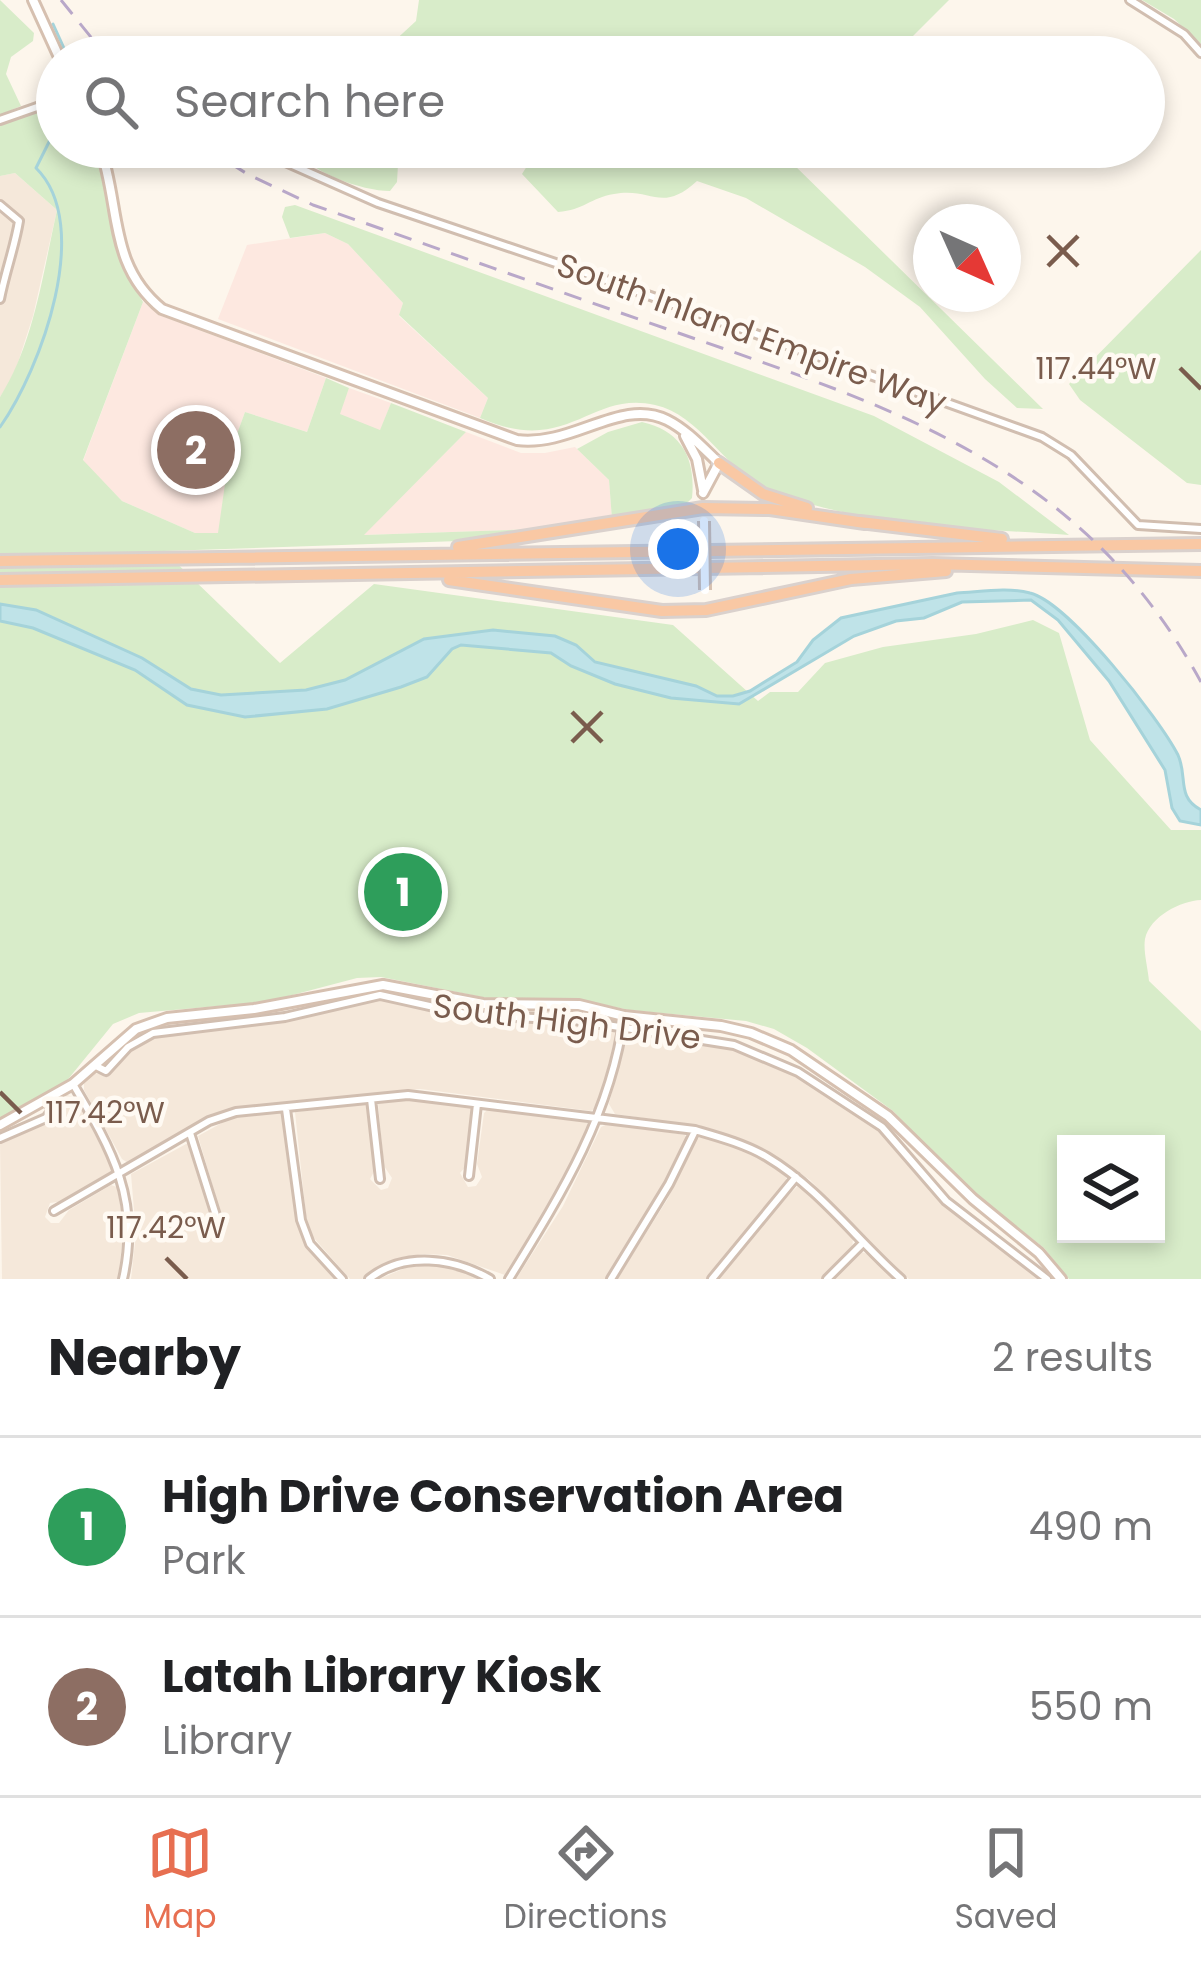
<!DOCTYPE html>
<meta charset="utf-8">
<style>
:root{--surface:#fff;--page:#f2f2f2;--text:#202124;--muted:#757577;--line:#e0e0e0;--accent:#e76f51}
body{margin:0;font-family:Poppins,sans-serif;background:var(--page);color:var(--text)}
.controls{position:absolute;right:36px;bottom:36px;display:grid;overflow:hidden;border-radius:0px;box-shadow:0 6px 18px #0003}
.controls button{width:108px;height:108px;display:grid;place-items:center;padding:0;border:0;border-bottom:3px solid var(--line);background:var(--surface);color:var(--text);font:60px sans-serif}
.compass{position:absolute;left:913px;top:204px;width:108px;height:108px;border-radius:50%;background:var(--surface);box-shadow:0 6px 18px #0003;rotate:135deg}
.you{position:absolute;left:678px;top:549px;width:42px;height:42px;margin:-30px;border:9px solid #fff;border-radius:50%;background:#1a73e8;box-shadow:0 0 0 18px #1a73e833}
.badge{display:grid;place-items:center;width:78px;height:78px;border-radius:50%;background:var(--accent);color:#fff;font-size:39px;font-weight:700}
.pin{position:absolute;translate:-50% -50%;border:6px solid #fff;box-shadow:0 3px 12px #0006}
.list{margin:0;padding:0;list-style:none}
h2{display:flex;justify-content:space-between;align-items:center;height:156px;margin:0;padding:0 48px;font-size:51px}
h2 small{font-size:39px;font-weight:400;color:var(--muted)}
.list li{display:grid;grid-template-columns:78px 1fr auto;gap:36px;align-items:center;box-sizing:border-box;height:180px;padding:0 48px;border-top:3px solid var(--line)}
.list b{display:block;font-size:45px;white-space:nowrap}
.list p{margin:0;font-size:39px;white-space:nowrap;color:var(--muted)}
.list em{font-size:39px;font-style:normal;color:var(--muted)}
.icon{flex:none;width:66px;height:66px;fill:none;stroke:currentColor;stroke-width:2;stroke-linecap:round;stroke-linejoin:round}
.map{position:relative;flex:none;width:1201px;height:1279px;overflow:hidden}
.search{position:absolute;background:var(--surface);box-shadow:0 6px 18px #0003;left:36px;right:36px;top:36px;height:132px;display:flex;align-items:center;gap:30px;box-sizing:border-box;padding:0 42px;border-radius:66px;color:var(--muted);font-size:45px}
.sheet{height:516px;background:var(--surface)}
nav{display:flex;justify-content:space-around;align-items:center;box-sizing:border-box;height:168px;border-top:3px solid var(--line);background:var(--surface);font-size:33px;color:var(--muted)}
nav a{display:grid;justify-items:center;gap:6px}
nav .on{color:var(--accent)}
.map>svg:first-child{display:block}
</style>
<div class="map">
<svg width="1201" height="1279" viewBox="0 0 1201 1279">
<rect width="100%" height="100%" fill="#fdf6ec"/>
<path fill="#f5e8da" d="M 15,173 L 57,210 L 33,316 L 14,375 L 0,397 L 0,176 Z
M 379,998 L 466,1016 L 561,1020 L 612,1029 L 616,1034 L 598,1106 L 591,1111 L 420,1089 L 243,1106 L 212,1114 L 128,1163 L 122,1159 L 84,1090 L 84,1083 L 94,1073 L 108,1075 L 131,1051 L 155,1036 L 284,1020 Z
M 631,1032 L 728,1046 L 789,1069 L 883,1129 L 940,1197 L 1043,1279 L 909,1279 L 873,1247 L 810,1180 L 757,1145 L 693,1125 L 615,1114 L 609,1104 L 625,1038 Z
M 67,1095 L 76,1098 L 113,1170 L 64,1201 L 50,1203 L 45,1217 L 51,1223 L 59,1223 L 69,1210 L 111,1185 L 117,1187 L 124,1227 L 118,1279 L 2,1279 L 0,1142 L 51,1120 L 56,1113 L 54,1104 Z
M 422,1099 L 475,1109 L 467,1165 L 460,1173 L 468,1187 L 476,1186 L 482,1177 L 477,1164 L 484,1113 L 489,1108 L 584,1120 L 588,1124 L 561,1189 L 505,1275 L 447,1255 L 423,1254 L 398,1259 L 362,1279 L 350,1279 L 313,1237 L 306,1216 L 295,1112 L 366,1104 L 375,1170 L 370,1179 L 381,1190 L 388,1188 L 392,1178 L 384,1166 L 378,1104 L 382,1100 Z
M 281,1112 L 296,1218 L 305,1244 L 337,1279 L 131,1279 L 136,1234 L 131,1174 L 188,1143 L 210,1213 L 209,1228 L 216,1235 L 223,1234 L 229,1221 L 220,1211 L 198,1136 L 229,1119 Z
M 609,1123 L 685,1135 L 687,1141 L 654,1207 L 607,1279 L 516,1279 L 563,1206 L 601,1127 Z
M 704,1136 L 756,1153 L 784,1171 L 787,1181 L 708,1279 L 617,1279 L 667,1200 L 697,1139 Z
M 800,1184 L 853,1239 L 852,1248 L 821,1279 L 718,1279 L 771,1212 Z
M 861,1252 L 868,1254 L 896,1279 L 833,1279 Z
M 434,1264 L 454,1267 L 483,1279 L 379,1279 L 410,1266 Z"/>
<path fill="#fde8e0" d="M 325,233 L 348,244 L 403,303 L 399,316 L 488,398 L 480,418 L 218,319 L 247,245 Z
M 143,302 L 159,315 L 326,378 L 307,432 L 245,412 L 229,456 L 219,534 L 195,533 L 122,501 L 83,461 Z
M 349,388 L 391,403 L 380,431 L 339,414 Z
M 466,432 L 521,453 L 545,453 L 575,447 L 609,480 L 612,519 L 564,528 L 363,535 Z"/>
<path fill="#d8ecc9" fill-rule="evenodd" d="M 0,0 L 34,33 L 33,41 L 11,57 L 6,74 L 21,106 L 0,115 Z
M 419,0 L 949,0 L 892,57 L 377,57 L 416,21 Z
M 1142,0 L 1201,0 L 1201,44 L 1174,19 Z
M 29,112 L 57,113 L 57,147 L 91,147 C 114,179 109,223 120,260 C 124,276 135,287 143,302 L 83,460 L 122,501 L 195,533 L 218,533 L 229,456 L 245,412 L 307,432 L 326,378 L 349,388 L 340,414 L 380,430 L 391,403 L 466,432 L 364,535 L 564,528 L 459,541 L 164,551 L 280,663 L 374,584 L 673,625 L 758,701 L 770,692 L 798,692 L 825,663 L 883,647 L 976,634 L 1033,620 L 1059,633 L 1090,740 L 1171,830 L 1201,830 L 1201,900 C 1181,901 1150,916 1145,939 C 1143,951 1148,969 1149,981 L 1201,1031 L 1201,1279 L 1069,1279 L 1044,1248 L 966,1187 L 893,1111 L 807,1048 L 774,1029 L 746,1021 L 629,1010 L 577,999 L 492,999 L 381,977 L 357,978 L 266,1002 L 139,1013 L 113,1024 L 65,1083 L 0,1119 L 0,397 C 34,343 43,273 57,210 L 15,173 L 0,176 L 0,124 ZM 1066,1144 L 1156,1144 L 1156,1234 L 1066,1234 Z
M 294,147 L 399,147 L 397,182 L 390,191 C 362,191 308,172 294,147 Z
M 539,147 L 802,147 L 789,160 L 1043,409 L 1017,408 L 985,379 L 920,307 L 865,267 L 746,198 L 697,181 C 661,214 652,187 614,194 C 590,198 584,210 558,212 L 522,174 Z
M 295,205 L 874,416 L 999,482 L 1069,535 C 975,528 848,527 763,486 C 723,467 700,415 655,405 C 589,390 569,457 480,418 L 488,398 L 399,315 L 403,303 L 348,244 L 325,233 L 290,238 L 282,217 L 285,207 Z
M 1201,250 L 1201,485 L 1187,483 L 1080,400 L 1069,384 Z
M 642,422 C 682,431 696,459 692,498 L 687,503 L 612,519 L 609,480 L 577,449 L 608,432 Z"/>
<path fill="#bfe3e8" stroke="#a5d3da" stroke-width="3" d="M 957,593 C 979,592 1008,587 1030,593 C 1068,602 1160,719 1178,755 C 1188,777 1176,797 1201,810 L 1201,825 L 1180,821 L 1172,808 L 1165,770 L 1109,681 L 1058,620 L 1031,600 L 962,602 L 924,618 L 896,621 L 854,636 L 739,704 L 671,698 L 615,684 L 571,666 L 551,653 L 461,645 L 452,649 L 427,677 L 401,687 L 327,709 L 245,717 L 187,705 L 135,670 L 33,628 L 0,621 L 0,604 L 36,610 L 142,658 L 191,689 L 221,695 L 306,690 L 345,680 L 424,639 L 493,630 L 555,636 L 576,645 L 595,662 L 696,686 L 717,696 L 733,696 L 750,691 L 797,662 L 813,640 L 841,618 Z"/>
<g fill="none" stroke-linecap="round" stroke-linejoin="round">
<path stroke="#a5d3da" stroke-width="3" d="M 53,24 L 68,57
M 0,427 C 41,369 94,225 36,168 L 57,126"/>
<g stroke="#d1beb0" stroke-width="12">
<path id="minor" d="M 1130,0 L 1184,34 L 1201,53
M 0,120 L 57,100
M 281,160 L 378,203 L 606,280 L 1042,437 L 1071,455 L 1138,525 L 1201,529
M 0,205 L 19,221 C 15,246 5,273 0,299
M 94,1065 L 106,1071 L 128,1047 L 153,1033 L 285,1017 L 380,995 L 470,1015 L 575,1020 L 734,1045 L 798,1072 L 882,1127 L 946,1201 L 1047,1279
M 73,1084 C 112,1150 141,1200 123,1279
M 371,1099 L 380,1179
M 286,1109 L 301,1220 L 310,1244 L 342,1279
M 190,1133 L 219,1225
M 0,1138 L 46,1118 L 52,1110 L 47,1101
M 469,1176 L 477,1104
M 54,1211 L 209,1121 L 236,1112 L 408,1095 L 695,1130 C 719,1137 745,1144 767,1157 C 819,1188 856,1239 901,1279
M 369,1279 C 404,1251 454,1258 490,1279
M 509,1279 C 560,1196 611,1115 624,1016
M 611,1279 L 669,1184 L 695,1131
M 712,1279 L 796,1177
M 827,1279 L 862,1244"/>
</g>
<g stroke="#d6c0b0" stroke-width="14">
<path id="secondary" d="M 33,0 L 59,57
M 100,147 C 121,208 108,265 162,309 L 517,440 C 573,447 621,397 667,420 C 687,430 703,448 719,463 L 703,493
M 685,436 L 697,459 L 703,490
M 0,1125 L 73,1084 L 136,1029 L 167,1018 L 254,1009 L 383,985 L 483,1004 L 579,1005 L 624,1016 L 721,1026 L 751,1033 L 791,1050 L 888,1116 L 973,1199 L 1039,1253 L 1061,1279"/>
</g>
<g stroke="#dad1cd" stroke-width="16">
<path id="trunk" d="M 719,463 L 763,494 L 807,508
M 860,522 L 1002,539
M 458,547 L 703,508 L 770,509 L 865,523
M 0,561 L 1201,544
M 0,580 L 933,564 L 1201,571
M 449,580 L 662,611 L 706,610 L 851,579 L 946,571"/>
</g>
<use href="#minor" stroke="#fff" stroke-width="6"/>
<use href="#secondary" stroke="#fff" stroke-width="8"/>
<use href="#trunk" stroke="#f9c8a4" stroke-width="10"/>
<path stroke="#b9a8c9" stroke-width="3" stroke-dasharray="18 12" stroke-linecap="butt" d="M 61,0 L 107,57
M 204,147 L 249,175 L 313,205 C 431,246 549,288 667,329 C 887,406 1080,461 1201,682"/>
<g stroke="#d6c0b0" stroke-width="14" stroke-linecap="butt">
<path id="secondary-bridge" d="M 704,521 L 705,590"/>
</g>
<use href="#secondary-bridge" stroke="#fff" stroke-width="8"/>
</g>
<path fill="none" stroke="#7a5c4d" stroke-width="4.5" d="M 1048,236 L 1078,266M 1048,266 L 1078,236M 1180,368 L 1201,389M 572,712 L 602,742M 572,742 L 602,712M 0,1092 L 21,1113M 166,1258 L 187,1279"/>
<g text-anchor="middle" stroke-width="9" stroke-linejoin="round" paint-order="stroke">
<g font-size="33" fill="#7a5c4d" stroke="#fffaf3">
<text transform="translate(752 333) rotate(20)" y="12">South Inland Empire Way</text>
<text transform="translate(567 1021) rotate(7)" y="12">South High Drive</text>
</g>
</g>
<g font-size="30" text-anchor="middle" fill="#7a5c4d" stroke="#fffaf3" stroke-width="9" stroke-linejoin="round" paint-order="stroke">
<text x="1096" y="379">117.44°W</text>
<text x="105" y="1123">117.42°W</text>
<text x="166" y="1238">117.42°W</text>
</g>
</svg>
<div class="controls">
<button><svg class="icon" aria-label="layers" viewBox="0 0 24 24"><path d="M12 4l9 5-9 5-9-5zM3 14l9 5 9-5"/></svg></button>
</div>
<svg class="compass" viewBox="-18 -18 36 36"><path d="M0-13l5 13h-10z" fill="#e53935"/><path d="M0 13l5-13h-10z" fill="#757577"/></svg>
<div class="you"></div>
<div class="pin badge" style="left:403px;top:892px;background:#2e9e5b">1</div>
<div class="pin badge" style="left:196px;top:450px;background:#8d6e63">2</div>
<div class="search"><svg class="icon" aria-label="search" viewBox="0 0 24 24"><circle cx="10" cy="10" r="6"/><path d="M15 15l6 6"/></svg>Search here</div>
</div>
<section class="sheet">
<h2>Nearby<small>2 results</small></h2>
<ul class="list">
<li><span class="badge" style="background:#2e9e5b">1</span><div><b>High Drive Conservation Area</b><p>Park</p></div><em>490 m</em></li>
<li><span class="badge" style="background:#8d6e63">2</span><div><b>Latah Library Kiosk</b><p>Library</p></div><em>550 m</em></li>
</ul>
</section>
<nav>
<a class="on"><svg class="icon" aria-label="map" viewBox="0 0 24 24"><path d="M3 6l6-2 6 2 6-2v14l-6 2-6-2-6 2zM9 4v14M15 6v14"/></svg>Map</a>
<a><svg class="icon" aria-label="directions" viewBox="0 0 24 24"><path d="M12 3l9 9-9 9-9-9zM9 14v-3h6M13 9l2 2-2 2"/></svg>Directions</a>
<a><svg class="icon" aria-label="saved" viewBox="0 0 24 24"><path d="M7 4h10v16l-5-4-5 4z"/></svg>Saved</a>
</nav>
